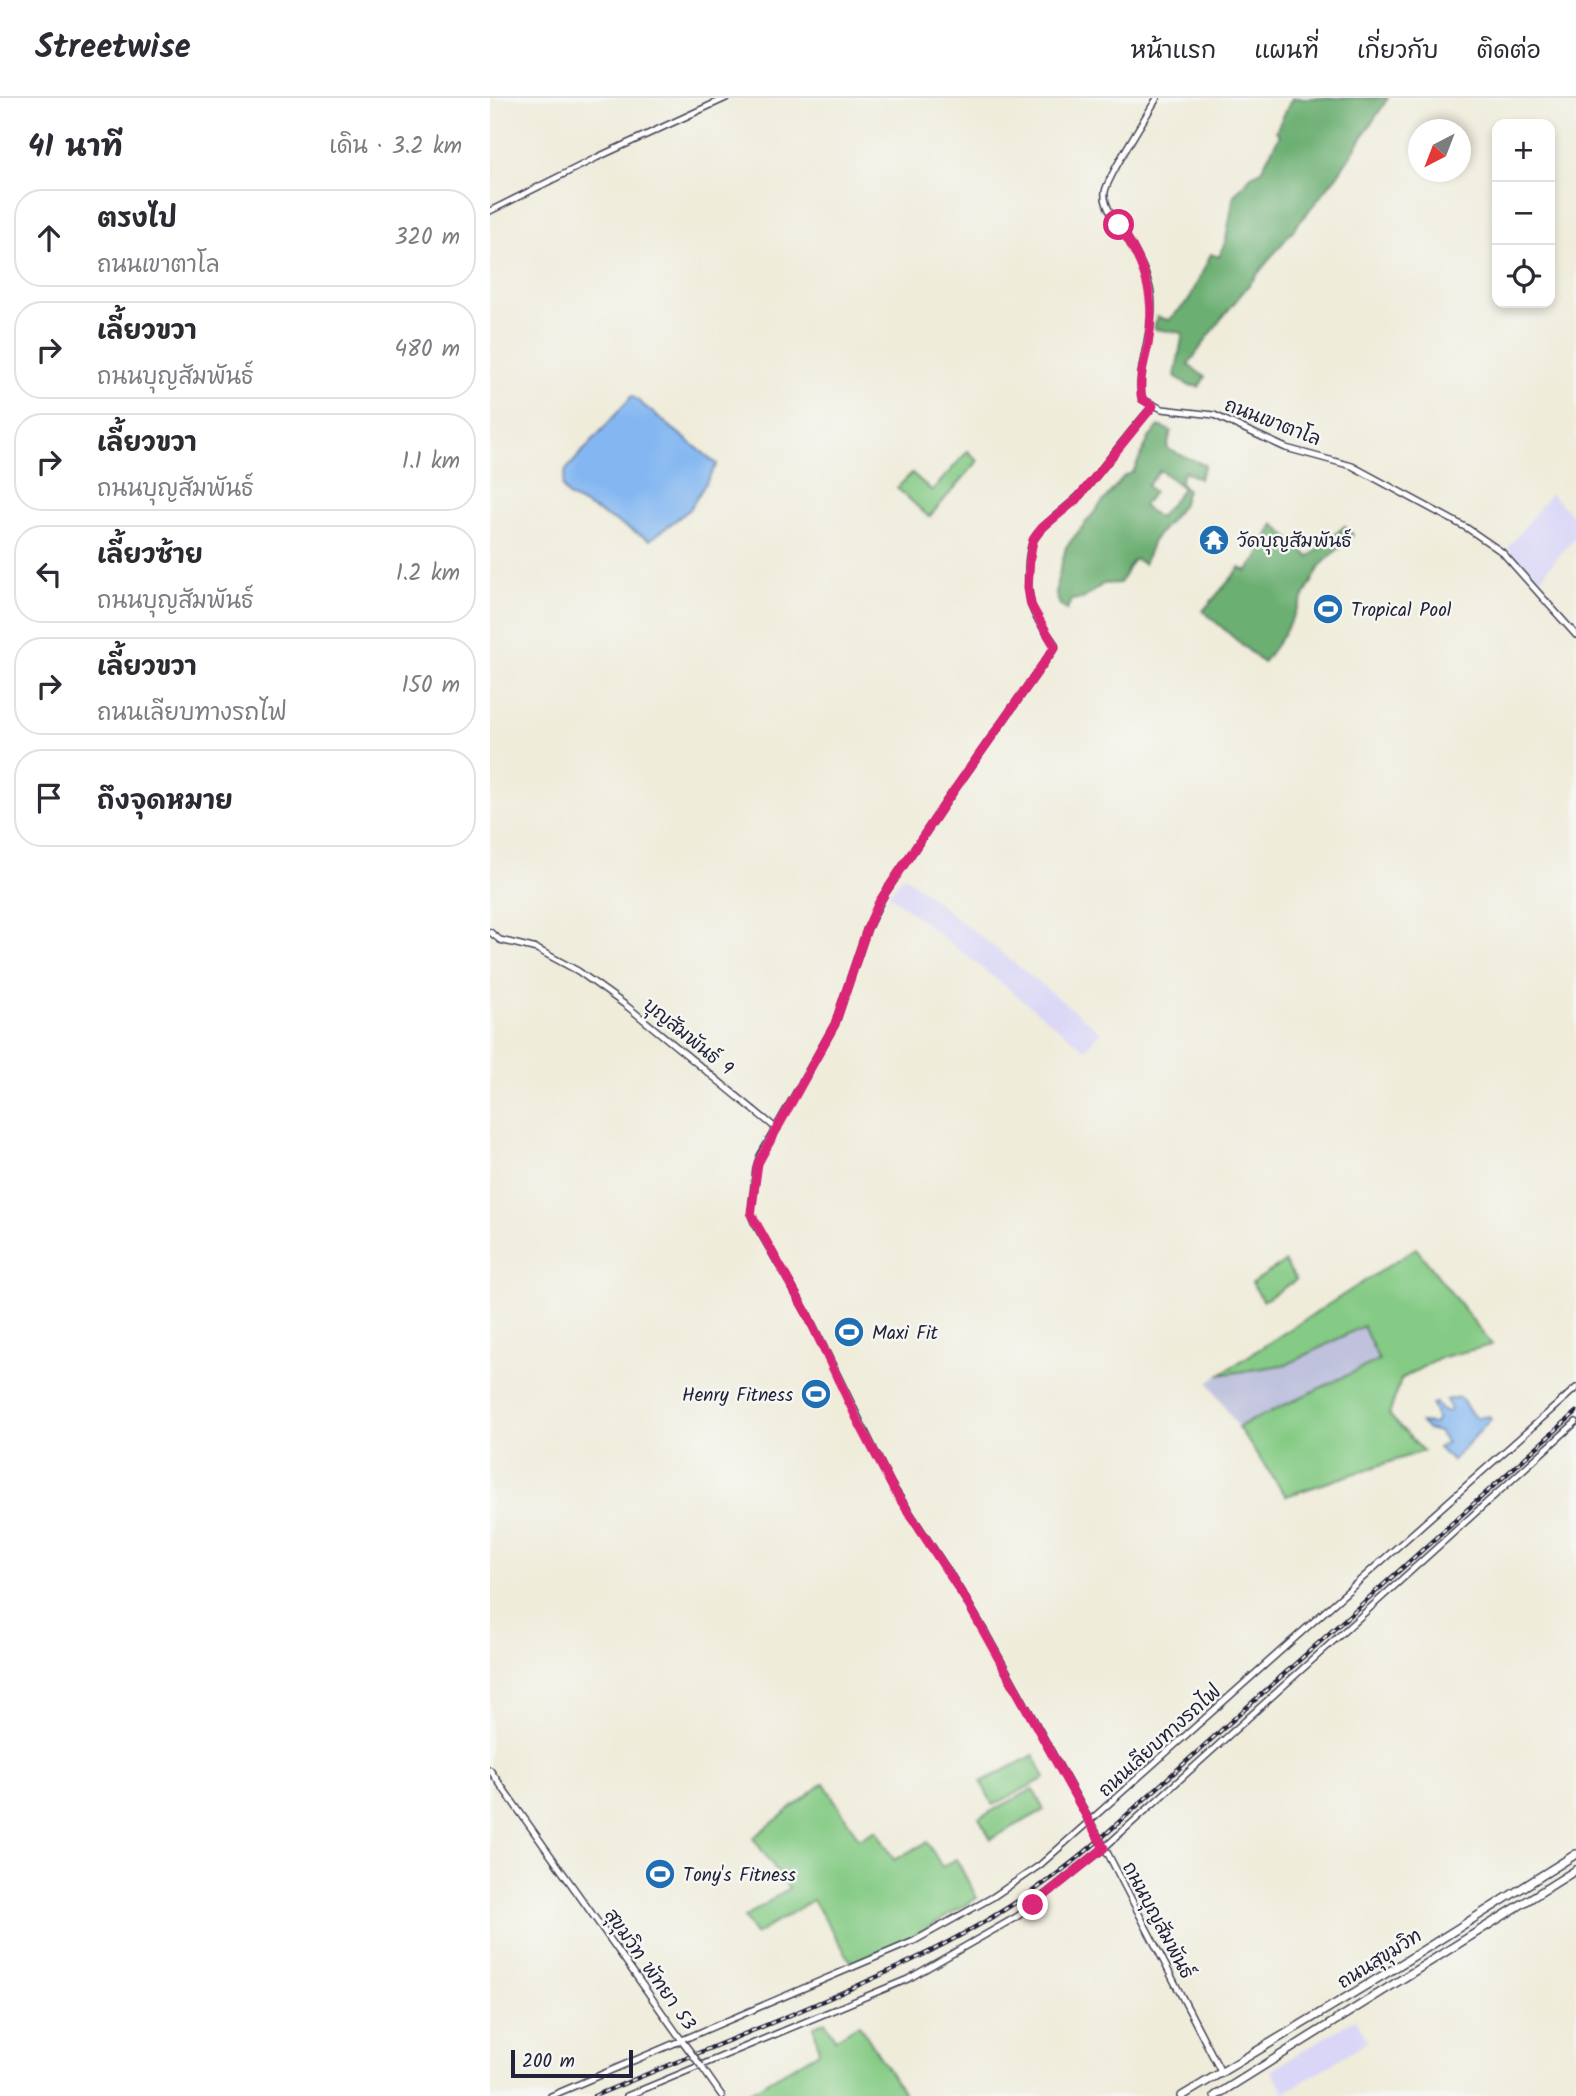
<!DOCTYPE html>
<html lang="th">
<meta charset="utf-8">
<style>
:root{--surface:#fff;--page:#f2f2f3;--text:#2b2b33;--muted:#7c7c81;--line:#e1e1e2}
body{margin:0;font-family:Kalam,"Playpen Sans Thai",sans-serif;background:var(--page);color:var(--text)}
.controls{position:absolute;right:21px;top:21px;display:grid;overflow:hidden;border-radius:14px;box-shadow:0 4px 10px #0003}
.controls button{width:63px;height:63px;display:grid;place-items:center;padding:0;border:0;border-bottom:2px solid var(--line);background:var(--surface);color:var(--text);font:35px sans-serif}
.compass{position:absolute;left:918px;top:21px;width:63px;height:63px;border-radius:50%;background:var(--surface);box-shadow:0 4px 10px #0003;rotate:222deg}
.scale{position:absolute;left:21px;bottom:18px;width:122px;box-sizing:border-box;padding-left:7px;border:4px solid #22223b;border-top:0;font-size:19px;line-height:24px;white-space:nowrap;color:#22223b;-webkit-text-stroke:5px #f6f6f2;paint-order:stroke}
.stop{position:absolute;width:21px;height:21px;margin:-16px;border:5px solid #db2777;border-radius:50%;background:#fff}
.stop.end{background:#db2777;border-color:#fff;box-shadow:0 2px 7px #0008}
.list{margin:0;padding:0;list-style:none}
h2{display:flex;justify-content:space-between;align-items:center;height:91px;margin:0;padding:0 28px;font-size:30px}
h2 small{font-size:23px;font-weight:400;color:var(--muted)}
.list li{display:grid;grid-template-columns:46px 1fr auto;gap:21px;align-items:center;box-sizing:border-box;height:98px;margin:0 14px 14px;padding:0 14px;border:2px solid var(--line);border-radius:28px}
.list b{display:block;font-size:26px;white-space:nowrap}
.list p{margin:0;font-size:23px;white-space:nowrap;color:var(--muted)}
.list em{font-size:23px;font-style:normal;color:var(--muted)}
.icon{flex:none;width:38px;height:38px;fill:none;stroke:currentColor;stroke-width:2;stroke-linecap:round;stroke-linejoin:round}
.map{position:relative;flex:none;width:1086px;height:1998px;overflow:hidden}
header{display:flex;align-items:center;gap:42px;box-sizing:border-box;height:98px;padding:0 35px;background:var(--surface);border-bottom:2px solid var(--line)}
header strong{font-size:33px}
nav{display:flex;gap:38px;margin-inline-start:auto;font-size:24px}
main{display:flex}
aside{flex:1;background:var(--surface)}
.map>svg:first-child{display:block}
</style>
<header>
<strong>Streetwise</strong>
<nav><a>หน้าแรก</a><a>แผนที่</a><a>เกี่ยวกับ</a><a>ติดต่อ</a></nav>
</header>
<main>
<aside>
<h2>41 นาที<small>เดิน · 3.2 km</small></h2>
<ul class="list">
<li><svg class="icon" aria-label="ahead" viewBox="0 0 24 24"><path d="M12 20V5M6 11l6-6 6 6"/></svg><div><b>ตรงไป</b><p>ถนนเขาตาโล</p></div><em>320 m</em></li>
<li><svg class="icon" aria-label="right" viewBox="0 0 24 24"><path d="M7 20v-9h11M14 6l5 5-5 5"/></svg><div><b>เลี้ยวขวา</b><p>ถนนบุญสัมพันธ์</p></div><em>480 m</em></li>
<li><svg class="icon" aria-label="right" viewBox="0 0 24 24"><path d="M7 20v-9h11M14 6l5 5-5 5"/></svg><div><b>เลี้ยวขวา</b><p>ถนนบุญสัมพันธ์</p></div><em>1.1 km</em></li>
<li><svg class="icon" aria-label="left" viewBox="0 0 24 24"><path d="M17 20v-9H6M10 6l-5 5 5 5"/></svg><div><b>เลี้ยวซ้าย</b><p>ถนนบุญสัมพันธ์</p></div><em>1.2 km</em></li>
<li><svg class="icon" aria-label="right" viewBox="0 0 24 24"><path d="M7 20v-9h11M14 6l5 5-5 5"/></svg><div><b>เลี้ยวขวา</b><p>ถนนเลียบทางรถไฟ</p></div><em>150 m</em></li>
<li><svg class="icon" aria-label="arrive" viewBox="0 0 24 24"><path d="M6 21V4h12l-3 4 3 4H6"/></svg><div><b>ถึงจุดหมาย</b></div></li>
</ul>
</aside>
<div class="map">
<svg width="1086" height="1998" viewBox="0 0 1086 1998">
<rect width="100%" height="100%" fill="#f6f6f2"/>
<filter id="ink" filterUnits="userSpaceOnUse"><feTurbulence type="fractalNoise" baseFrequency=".0143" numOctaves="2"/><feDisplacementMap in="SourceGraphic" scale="14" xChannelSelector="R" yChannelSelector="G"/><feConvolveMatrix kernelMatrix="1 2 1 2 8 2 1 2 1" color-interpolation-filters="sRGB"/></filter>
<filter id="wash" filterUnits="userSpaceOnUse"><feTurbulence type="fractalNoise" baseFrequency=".00686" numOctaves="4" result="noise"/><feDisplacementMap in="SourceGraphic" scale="28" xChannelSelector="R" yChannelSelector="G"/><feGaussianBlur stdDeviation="1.57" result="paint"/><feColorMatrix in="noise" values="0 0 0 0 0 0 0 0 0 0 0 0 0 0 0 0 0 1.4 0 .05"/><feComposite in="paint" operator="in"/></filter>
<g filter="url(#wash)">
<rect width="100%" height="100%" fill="#efecda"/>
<path fill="#d9d6f7" d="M 1060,396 L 1086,420 L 1086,438 L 1047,484 L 1018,450 Z
M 413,777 L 611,934 L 595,951 L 398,796 Z
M 865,1921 L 878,1943 L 794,1995 L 781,1972 Z"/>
<path fill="#c0c2dd" d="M 873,1228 L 890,1262 L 748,1329 L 718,1284 L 729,1277 L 798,1266 Z"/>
<path fill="#85cb85" stroke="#547660" stroke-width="2" d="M 478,353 L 488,363 L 439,419 L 407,390 L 422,375 L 442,393 Z
M 926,1150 L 1002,1247 L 949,1260 L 911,1281 L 899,1317 L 933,1353 L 796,1398 L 748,1329 L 889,1262 L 873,1228 L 798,1266 L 729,1277 Z
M 795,1164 L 806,1182 L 773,1203 L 762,1185 Z
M 544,1657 L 555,1680 L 503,1707 L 491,1684 Z
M 334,1685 L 369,1741 L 386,1732 L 404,1762 L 437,1744 L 452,1769 L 466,1761 L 487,1800 L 425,1837 L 362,1865 L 323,1802 L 265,1837 L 254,1820 L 299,1790 L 263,1740 Z
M 543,1691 L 554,1712 L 501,1741 L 489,1720 Z
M 335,1923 L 345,1941 L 369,1926 L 415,1998 L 253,1998 L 329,1954 L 324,1928 Z"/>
<path fill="#6caf72" stroke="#476856" stroke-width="2" fill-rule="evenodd" d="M 802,0 L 898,0 L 847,78 L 731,221 L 698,267 L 715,279 L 709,289 L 698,287 L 685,278 L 693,235 L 664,231 L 667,219 L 679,222 L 699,202 L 721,156 L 729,159 L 736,142 L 744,97 L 762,77 L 770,74 L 790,37 L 786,33 Z
M 669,328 L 681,333 L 677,351 L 715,367 L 709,381 L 694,373 L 690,384 L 697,392 L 692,408 L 663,443 L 654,466 L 645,461 C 637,468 636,477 630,485 L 613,486 L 593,501 L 581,502 L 577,512 L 570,507 L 566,497 L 567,484 L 576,449 L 633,379 L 643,374 L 659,340 ZM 670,372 L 693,390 L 669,420 L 653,408 L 664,394 L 657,388 Z
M 784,426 L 819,459 L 855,428 L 863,437 L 831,467 L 793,537 L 773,565 L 713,513 L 750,470 L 757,473 L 768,459 Z"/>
<path fill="#84b7f1" stroke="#536c96" stroke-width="2" d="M 142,298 L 227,366 L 200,411 L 160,442 L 78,398 L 72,388 L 76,372 Z
M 969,1299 C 976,1306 978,1315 987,1320 L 999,1318 L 1001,1321 L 962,1363 L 948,1350 L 957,1345 L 949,1334 L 937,1331 L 931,1325 L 945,1326 L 947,1321 L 942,1306 L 946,1305 L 951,1312 L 957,1314 L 961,1311 L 956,1302 Z"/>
</g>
<g filter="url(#ink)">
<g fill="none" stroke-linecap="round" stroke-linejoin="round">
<g stroke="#414053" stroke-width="8">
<path id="tertiary" d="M 667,0 C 657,17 617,79 615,94 C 613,110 628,124 635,136 C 646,155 657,174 661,195 C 666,231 645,272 652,301 L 672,311 L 724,317 L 796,350 L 862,368 L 977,430 L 1012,454 L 1086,537
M 0,113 L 108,59 L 236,0
M 663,308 C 639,334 620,361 598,388 C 584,406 561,418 547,436 C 535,451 536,497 544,515 C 549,526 558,536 565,546 L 565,549 L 458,701 L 395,795 L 377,831 L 345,926 L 270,1058 L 266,1071 L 261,1116 L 264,1124 L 317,1215 L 401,1386 L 462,1479 L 490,1525 L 618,1756 L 732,1976
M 0,834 L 10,842 L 47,851 L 88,873 L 138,909 L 287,1031
M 0,1672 L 193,1944
M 211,1968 L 232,1998
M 61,1998 L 424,1843 L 503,1799 L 550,1767 L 1086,1290
M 137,1998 L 418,1881 L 528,1818 L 614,1750 L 1086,1324"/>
</g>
<g stroke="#414053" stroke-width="10">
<path id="trunk" d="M 692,1998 L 900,1873 L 1086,1756
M 725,1998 L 1086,1772"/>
</g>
<use href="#tertiary" stroke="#fff" stroke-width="5"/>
<use href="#trunk" stroke="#fff" stroke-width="7"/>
<g stroke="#22223b" stroke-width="4.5">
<path id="rail" d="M 104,1998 C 165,1973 225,1948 286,1923 C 400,1875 515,1825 609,1742 L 1086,1314"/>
</g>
<use href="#rail" stroke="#f6f6f2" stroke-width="2" stroke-dasharray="5" stroke-linecap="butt"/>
<g stroke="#414053" stroke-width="8" stroke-linecap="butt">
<path id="tertiary-bridge" d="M 193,1944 L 211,1968"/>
</g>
<use href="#tertiary-bridge" stroke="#fff" stroke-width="5"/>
</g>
</g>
<g fill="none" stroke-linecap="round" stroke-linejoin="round" filter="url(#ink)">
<path stroke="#db2777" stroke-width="9" d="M 543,1807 L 614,1750 L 476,1502 L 404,1392 L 367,1321 L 317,1216 L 261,1116 L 268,1065 L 345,926 L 377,831 L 389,804 L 458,701 L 565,549 L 541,507 L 538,490 L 540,459 L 543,442 L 552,430 L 587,401 L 663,308 L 652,301 C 648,283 654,265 658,247 C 667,199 655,166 629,127"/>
</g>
<defs>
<g id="temple-disc" transform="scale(1.575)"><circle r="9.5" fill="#1f6fb2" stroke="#f6f6f2"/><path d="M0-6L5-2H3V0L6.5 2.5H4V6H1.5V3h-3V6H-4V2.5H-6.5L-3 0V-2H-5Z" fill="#fff"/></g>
<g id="stadium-disc" transform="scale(1.575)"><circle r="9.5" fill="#1f6fb2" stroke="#f6f6f2"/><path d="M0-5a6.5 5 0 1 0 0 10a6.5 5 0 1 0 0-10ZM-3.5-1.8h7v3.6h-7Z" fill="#fff"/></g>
</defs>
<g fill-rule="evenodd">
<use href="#temple-disc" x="724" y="442"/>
<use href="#stadium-disc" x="838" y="511"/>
<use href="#stadium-disc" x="359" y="1234"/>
<use href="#stadium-disc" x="326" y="1296"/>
<use href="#stadium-disc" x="170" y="1776"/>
</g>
<g text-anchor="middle" stroke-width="5" stroke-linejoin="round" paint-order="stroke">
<g font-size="19" fill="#22223b" stroke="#f6f6f2">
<text transform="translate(783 323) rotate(21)" y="7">ถนนเขาตาโล</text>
<text transform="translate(199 938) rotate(39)" y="7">บุญสัมพันธ์ 9</text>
<text transform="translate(669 1642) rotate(-42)" y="7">ถนนเลียบทางรถไฟ</text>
<text transform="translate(669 1822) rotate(62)" y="7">ถนนบุญสัมพันธ์</text>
<text transform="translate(889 1860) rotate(-32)" y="7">ถนนสุขุมวิท</text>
<text transform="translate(161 1871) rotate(55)" y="7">สุขุมวิท พัทยา 53</text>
</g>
<g font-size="19" fill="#22223b" stroke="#f6f6f2" text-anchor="start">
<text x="747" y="449">วัดบุญสัมพันธ์</text>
<text x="861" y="518">Tropical Pool</text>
<text x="382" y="1241">Maxi Fit</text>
<text x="303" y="1303" text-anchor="end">Henry Fitness</text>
<text x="193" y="1783">Tony's Fitness</text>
</g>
</g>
</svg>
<div class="controls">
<button>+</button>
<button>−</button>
<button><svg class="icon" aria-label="locate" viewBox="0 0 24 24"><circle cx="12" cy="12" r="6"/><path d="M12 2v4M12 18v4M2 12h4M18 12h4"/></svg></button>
</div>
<svg class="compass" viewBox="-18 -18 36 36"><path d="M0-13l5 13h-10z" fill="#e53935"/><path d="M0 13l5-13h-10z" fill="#7c7c81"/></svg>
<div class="scale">200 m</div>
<div class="stop" style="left:629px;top:127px"></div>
<div class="stop end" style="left:543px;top:1807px"></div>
</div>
</main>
